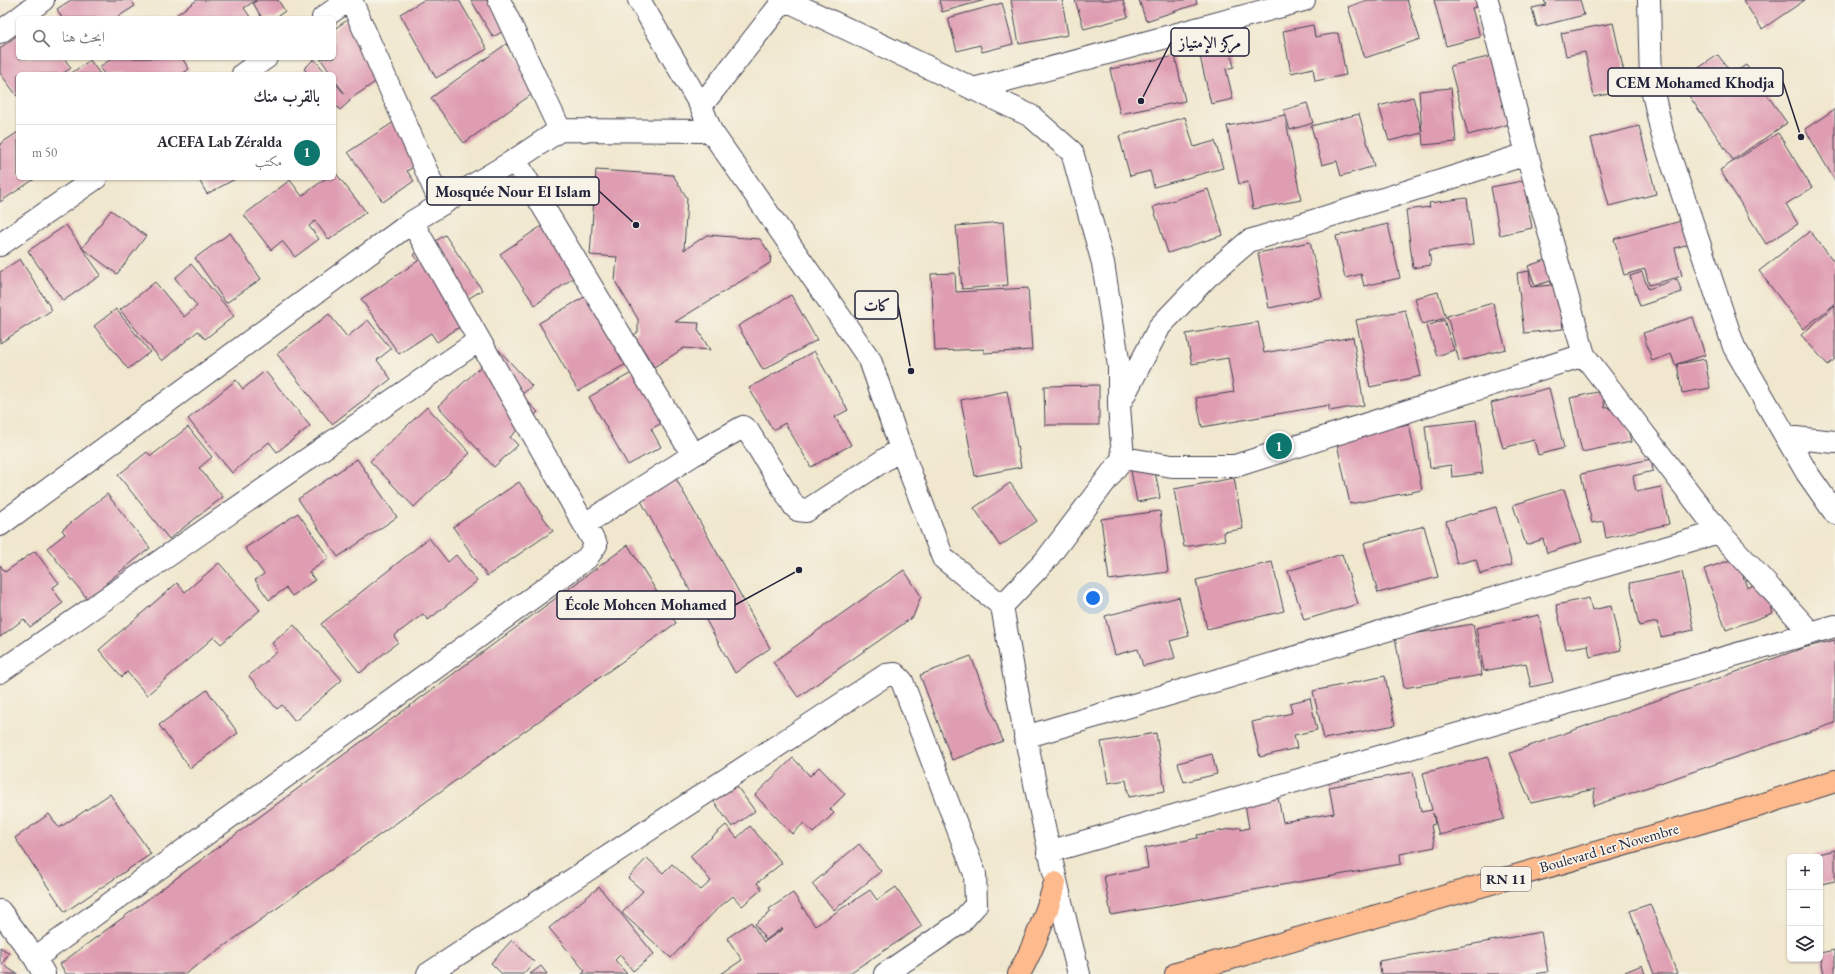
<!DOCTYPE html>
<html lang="ar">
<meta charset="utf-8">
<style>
:root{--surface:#fff;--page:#f7f7f7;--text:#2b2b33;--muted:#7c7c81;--line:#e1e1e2;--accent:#0f766e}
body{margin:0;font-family:"EB Garamond",Amiri,serif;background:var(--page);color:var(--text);direction:rtl}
.controls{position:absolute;right:12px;bottom:12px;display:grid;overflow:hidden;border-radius:6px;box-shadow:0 1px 3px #0004}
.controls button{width:36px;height:36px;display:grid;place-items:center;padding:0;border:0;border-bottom:1px solid var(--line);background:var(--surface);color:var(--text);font:20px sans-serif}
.you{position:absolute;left:1093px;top:598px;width:14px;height:14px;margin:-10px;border:3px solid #fff;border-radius:50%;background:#1a73e8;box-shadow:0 0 0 6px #1a73e833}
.badge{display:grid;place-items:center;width:26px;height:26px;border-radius:50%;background:var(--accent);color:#fff;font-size:13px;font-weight:700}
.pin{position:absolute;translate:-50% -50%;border:2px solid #fff;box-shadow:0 1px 4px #0006}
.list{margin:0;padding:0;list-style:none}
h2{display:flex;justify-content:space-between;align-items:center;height:52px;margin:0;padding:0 16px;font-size:17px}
h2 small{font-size:13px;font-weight:400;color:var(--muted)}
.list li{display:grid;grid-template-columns:26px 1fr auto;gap:12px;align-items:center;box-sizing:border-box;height:56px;padding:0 16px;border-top:1px solid var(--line)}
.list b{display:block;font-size:15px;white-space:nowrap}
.list p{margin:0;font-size:13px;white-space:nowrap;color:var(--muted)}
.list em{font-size:13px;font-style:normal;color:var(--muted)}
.icon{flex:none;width:22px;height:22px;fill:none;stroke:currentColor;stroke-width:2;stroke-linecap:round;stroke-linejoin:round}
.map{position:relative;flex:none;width:1835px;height:974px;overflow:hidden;direction:ltr}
.search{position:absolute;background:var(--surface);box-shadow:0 1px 3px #0004;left:16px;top:16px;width:320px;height:44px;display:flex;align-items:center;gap:10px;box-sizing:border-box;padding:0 14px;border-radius:6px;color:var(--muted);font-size:15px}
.panel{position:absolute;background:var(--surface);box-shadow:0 1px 3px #0004;left:16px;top:72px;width:320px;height:108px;border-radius:6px;direction:rtl}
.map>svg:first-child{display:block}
</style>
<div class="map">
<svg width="1835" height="974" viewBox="0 0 1835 974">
<rect width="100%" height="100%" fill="#f7f3e8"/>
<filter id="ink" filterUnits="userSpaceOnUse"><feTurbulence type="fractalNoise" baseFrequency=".025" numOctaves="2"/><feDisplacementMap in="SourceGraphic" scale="8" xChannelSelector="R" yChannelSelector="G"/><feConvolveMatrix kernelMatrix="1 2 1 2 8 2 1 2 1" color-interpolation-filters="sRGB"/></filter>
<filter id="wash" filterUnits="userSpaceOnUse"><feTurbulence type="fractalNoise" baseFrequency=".012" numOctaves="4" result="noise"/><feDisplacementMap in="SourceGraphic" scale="16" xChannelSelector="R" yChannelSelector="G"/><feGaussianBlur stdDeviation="0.9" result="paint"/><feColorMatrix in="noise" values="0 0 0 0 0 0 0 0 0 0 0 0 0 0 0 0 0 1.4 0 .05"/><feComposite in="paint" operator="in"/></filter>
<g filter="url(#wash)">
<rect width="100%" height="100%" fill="#f0e7ce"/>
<g id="blocks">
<path fill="#df9db2" d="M 71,0 L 131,0 L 135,6 L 116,18 L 62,18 L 57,9 Z
M 197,0 L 256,0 L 244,8 L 251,18 L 179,18 L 176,15 Z
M 258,0 L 278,0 L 285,11 L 275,18 L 262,18 L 253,3 Z
M 424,0 L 459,0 L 487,49 L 436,78 L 400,14 Z
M 471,0 L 502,0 L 516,24 L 493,37 Z
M 939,0 L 985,0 L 942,12 Z
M 1011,0 L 1062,0 L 1068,35 L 1019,44 Z
M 1075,0 L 1123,0 L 1128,17 L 1084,29 Z
M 1139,0 L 1196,0 L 1197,4 L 1146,21 Z
M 1367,0 L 1407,0 L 1420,39 L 1365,58 L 1348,7 Z
M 1434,0 L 1486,0 L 1487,4 L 1472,8 L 1480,37 L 1446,46 Z
M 1544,0 L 1580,0 L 1584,15 L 1537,27 L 1532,8 L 1546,5 Z
M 1743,0 L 1805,0 L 1762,29 Z
M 1002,3 L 1013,44 L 982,52 L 980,45 L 957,51 L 948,18 Z
M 358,13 L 387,74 L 349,100 L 350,101 L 340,110 L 334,103 L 334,82 L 345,94 L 334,79 L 334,74 L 331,74 L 320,58 L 334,58 L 334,29 Z
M 1613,23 L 1628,90 L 1594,97 L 1585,52 L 1566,56 L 1561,33 Z
M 1313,25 L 1315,37 L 1338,33 L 1346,75 L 1315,81 L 1313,68 L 1291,73 L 1283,31 Z
M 18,35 L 18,58 L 64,58 L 71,68 L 62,74 L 18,74 L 18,97 L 0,73 L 0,48 Z
M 506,44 L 539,89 L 464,143 L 431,98 Z
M 1229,45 L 1234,67 L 1226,69 L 1233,99 L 1211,104 L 1199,52 Z
M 1505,53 L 1522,121 L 1468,135 L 1450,66 Z
M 1718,55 L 1732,74 L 1746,65 L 1787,123 L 1733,160 L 1679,81 Z
M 1175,56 L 1185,101 L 1120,114 L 1110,69 Z
M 113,58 L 182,58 L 189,69 L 182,74 L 104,74 L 99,67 Z
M 314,59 L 327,74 L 309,74 L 304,69 Z
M 90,60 L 100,74 L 70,74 Z
M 1451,88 L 1456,142 L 1423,145 L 1422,133 L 1389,141 L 1379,106 L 1413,97 L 1422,132 L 1419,91 Z
M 1307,103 L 1313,123 L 1290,130 L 1284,110 Z
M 1835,109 L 1835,181 L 1805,129 Z
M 1359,114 L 1374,166 L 1341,176 L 1337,161 L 1322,165 L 1311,126 Z
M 1285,115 L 1301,200 L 1253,209 L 1248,182 L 1239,184 L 1227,126 Z
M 1185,117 L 1194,147 L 1215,141 L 1223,168 L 1154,187 L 1150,171 L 1130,176 L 1119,136 Z
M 397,120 L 424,160 L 407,171 L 414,181 L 383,202 L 348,152 Z
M 1639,126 L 1656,194 L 1609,206 L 1591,138 Z
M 18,132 L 18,178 L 36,178 L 0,202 L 0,144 Z
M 1778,133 L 1812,188 L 1786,204 L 1798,224 L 1766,244 L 1720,170 Z
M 596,170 L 673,175 L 687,198 L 684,250 L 707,235 L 760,239 L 771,255 L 770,263 L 675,322 L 699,323 L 698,330 L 710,350 L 684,348 L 654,367 L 634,335 L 638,332 L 638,319 L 615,281 L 617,257 L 590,255 Z
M 334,171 L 366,212 L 329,240 L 315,221 L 309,226 L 319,239 L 295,257 L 282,241 L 271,250 L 244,215 L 290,180 L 302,196 L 326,178 L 334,178 Z
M 198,178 L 237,178 L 207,194 Z
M 1538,178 L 1541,192 L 1526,195 L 1532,228 L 1500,235 L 1491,187 Z
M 1208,189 L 1223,235 L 1168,253 L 1153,207 Z
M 1467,198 L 1473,245 L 1429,250 L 1431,265 L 1413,268 L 1406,210 L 1430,207 L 1429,203 Z
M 111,210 L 146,236 L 117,274 L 82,248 Z
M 552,219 L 586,269 L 535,305 L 500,254 Z
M 1685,220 L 1692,243 L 1675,248 L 1682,276 L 1649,285 L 1645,269 L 1624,275 L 1614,239 Z
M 1003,222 L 1008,285 L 962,289 L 956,226 Z
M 1388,224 L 1400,278 L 1364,286 L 1361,274 L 1345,278 L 1336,236 Z
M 66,225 L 101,275 L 63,301 L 28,251 Z
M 1810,231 L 1835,263 L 1835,304 L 1803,329 L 1759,271 Z
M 230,233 L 261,279 L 226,303 L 195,258 Z
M 445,235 L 482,290 L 463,302 L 473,318 L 437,342 L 431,333 L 399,354 L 361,299 L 418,261 L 414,255 Z
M 1310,242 L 1322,297 L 1269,308 L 1258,253 Z
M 1560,255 L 1559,293 L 1563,329 L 1524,333 L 1517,273 L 1529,271 L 1531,287 L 1552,285 L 1550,281 L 1535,286 L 1528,266 Z
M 20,259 L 52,310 L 0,343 L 0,272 Z
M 191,264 L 234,316 L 205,339 L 198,331 L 162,361 L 120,310 L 155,282 L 184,317 L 197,306 L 175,278 Z
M 1642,272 L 1648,289 L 1677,279 L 1682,292 L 1640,306 L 1630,276 Z
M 955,273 L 956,292 L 1028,288 L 1032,350 L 984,353 L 984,349 L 935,351 L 931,274 Z
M 602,287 L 642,355 L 578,391 L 539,323 Z
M 1438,292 L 1446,318 L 1422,324 L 1415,298 Z
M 791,295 L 817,340 L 763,370 L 738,326 Z
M 1493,303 L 1506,349 L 1459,361 L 1447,316 Z
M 1835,305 L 1835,359 L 1828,365 L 1801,335 Z
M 116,309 L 150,352 L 128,369 L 94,326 Z
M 1405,310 L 1421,376 L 1370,387 L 1356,320 Z
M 329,314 L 347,337 L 368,320 L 391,349 L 377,360 L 391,379 L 332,424 L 277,354 Z
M 1693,317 L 1705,355 L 1677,364 L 1705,359 L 1710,388 L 1682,393 L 1677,364 L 1675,365 L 1671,354 L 1652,361 L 1643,333 Z
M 1444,320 L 1454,350 L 1437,356 L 1427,326 Z
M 1258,322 L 1264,353 L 1353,337 L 1364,405 L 1329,411 L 1329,405 L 1202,427 L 1196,398 L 1234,392 L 1228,358 L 1192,364 L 1186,334 Z
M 499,350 L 532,386 L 521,395 L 538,412 L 510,437 L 518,445 L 494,467 L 438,406 Z
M 814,351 L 848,410 L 835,417 L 851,445 L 811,467 L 785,423 L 773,430 L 749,388 Z
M 644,366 L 674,416 L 651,429 L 661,447 L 628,465 L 589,397 Z
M 265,371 L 310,426 L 277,452 L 269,442 L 232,473 L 188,419 L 236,380 L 243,389 Z
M 1099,385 L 1099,425 L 1045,425 L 1044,386 Z
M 1549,388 L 1564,448 L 1538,455 L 1534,440 L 1503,448 L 1491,403 Z
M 1007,391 L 1021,467 L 975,476 L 961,400 Z
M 1602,391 L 1605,408 L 1623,405 L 1631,442 L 1582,452 L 1570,398 Z
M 427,407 L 470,453 L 414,507 L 370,461 Z
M 1476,420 L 1483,473 L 1452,477 L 1451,465 L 1430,468 L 1425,426 Z
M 1409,424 L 1422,490 L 1350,504 L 1336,439 Z
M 188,427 L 212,457 L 199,468 L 223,497 L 169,539 L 118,475 L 147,452 L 151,456 Z
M 357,459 L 397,517 L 338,557 L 298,499 Z
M 1651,459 L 1653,471 L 1633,476 L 1636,492 L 1661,487 L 1669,524 L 1606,538 L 1603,521 L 1592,523 L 1581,474 Z
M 1154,466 L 1160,498 L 1137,502 L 1131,471 Z
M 675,477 L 770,648 L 735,673 L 640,499 Z
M 1234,478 L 1243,529 L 1223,532 L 1225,540 L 1184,547 L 1174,489 Z
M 519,482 L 553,531 L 487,576 L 453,527 Z
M 1010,483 L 1037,521 L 1000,546 L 974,508 Z
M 1564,489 L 1582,542 L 1547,553 L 1543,539 L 1526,545 L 1513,505 Z
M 107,494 L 150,548 L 106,583 L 109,586 L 89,601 L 47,548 L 65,534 L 62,530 Z
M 1496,507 L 1512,565 L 1480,574 L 1476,559 L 1457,564 L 1446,521 Z
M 1160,511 L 1168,572 L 1109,580 L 1101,519 Z
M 298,513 L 329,558 L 309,572 L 315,580 L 292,596 L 286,588 L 269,600 L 255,580 L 264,574 L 245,548 Z
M 1424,526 L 1438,577 L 1378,593 L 1364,543 Z
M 429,538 L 448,562 L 456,555 L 477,581 L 428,620 L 423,614 L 394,636 L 398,642 L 360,673 L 321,624 Z
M 628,545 L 676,623 L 185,974 L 66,974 L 60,964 Z
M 35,551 L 59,583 L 52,588 L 63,603 L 30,627 L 24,619 L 0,637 L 0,565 L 5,572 Z
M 1342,554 L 1358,604 L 1304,620 L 1288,571 Z
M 1737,558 L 1747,588 L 1762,582 L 1773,613 L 1726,630 L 1704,569 Z
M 1272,562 L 1284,611 L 1207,629 L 1196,580 Z
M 219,563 L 260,610 L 221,644 L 214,637 L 147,695 L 127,672 L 122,677 L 99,650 L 177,583 L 185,592 Z
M 904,570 L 921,596 L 913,617 L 798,697 L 773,662 Z
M 1682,572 L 1694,630 L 1661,637 L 1657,622 L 1639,626 L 1630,583 Z
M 1179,597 L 1189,636 L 1170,641 L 1175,658 L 1143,666 L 1138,649 L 1115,655 L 1105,616 Z
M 1589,598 L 1592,610 L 1611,606 L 1621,650 L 1590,657 L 1588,645 L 1566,649 L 1556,605 Z
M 1539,615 L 1553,682 L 1531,687 L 1526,663 L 1484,671 L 1476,628 Z
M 1473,624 L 1482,675 L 1404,688 L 1395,637 Z
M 294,625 L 342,680 L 295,721 L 282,705 L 277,709 L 249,676 L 278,651 L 272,643 Z
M 1835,640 L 1835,723 L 1593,806 L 1595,789 L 1531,803 L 1510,753 L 1803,648 Z
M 971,656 L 1003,741 L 952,760 L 920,675 Z
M 1385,676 L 1395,725 L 1324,739 L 1313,691 Z
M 207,690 L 238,733 L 190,768 L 159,725 Z
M 1310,698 L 1317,730 L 1294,735 L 1297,748 L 1260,757 L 1252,722 L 1292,713 L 1290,703 Z
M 1156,733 L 1165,791 L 1129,797 L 1126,780 L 1108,783 L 1101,742 Z
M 1212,754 L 1217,774 L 1184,782 L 1178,763 Z
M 1488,757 L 1504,819 L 1439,835 L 1433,813 L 1435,824 L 1431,825 L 1435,847 L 1400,854 L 1401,864 L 1111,915 L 1104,876 L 1148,868 L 1145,848 L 1198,838 L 1197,835 L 1241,827 L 1241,830 L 1249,828 L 1245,804 L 1278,798 L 1283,822 L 1334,813 L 1329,787 L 1413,772 L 1421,812 L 1432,810 L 1423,773 Z
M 793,758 L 810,776 L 819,767 L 845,794 L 830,809 L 834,813 L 813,833 L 804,823 L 792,834 L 755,795 Z
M 735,784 L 755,811 L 732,827 L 713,800 Z
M 110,794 L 151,854 L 65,912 L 15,838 L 49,814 L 59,828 Z
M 726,825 L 737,838 L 750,826 L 782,863 L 757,883 L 762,889 L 742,906 L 733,896 L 717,909 L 671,958 L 622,913 L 643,891 L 628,878 L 647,858 L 663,873 L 672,864 L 701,890 L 711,881 L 690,856 Z
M 859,844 L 881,871 L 834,910 L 812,884 Z
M 1835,850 L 1835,881 L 1821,884 L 1820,857 L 1815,857 L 1815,855 Z
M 599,887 L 654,954 L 633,971 L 620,955 L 615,960 L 627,974 L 582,974 L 585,971 L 549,928 Z
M 896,887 L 922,926 L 848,974 L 721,974 L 742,960 L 727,938 L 751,922 L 764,942 L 783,929 L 782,928 L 766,940 L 755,924 L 771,912 L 769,909 L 793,893 L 815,926 L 870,890 L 877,900 Z
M 1650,904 L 1677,973 L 1674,974 L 1654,974 L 1630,911 Z
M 1541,932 L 1548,972 L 1534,974 L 1381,974 L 1379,961 Z
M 512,940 L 534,962 L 523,974 L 502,974 L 491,963 Z
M 0,947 L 9,953 L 2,964 L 17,974 L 0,974 Z
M 1835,950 L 1835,974 L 1824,974 L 1820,953 Z
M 1642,965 L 1645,974 L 1626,974 L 1625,972 Z
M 541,966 L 547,974 L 530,974 Z"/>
</g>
</g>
<g filter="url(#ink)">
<use href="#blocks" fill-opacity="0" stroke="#414051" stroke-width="1"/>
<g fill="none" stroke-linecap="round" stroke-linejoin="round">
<g stroke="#414051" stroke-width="24">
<path id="minor" d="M 351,0 L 441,204
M 499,0 L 560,130
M 639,0 L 701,106 L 711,131 L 870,360 L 901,449 L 943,558 L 1002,606 C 1023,730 1047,852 1079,974
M 786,0 L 1031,116 L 1072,152 L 1103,263 L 1119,366 L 1119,406 L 1123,458 L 1046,560 L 1002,606
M 1487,0 L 1527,154 L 1584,355 L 1719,532 L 1811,633
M 1649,0 L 1651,84 L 1662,133 L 1734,347 L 1807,473 L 1835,513
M 19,18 L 43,0
M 323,18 L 348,0
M 0,32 L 18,19
M 243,74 L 266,58
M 973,89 L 1304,0
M 701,106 L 784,0
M 515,160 L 693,455
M 0,245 L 96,178
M 1120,403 L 1160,326 L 1207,277 L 1249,241 L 1527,154
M 1786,437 L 1835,442
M 1123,458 L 1172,466 L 1235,466 L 1584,355
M 585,524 L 693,455 L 743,427 L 748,431 L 794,506 L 798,510 L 806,511 L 901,449
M 0,525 L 412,222 L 515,160 L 560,130 L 711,131
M 0,672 L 478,341
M 1025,737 L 1719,532
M 1048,852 L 1835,626
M 0,911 L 35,958 L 44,974
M 35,958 L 587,558 L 596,545 L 412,222
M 428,974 L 886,675 L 895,674 L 902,681 L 975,874 L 976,905 L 960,923 L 885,974"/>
</g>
<g stroke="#414051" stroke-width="24">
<path id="major" d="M 1019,974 C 1035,945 1046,915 1055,883
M 1176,974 L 1754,807 L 1835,781"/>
</g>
<use href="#minor" stroke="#fff" stroke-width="22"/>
<use href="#major" stroke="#fcba8d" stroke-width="22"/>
</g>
</g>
<g text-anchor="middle" stroke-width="3.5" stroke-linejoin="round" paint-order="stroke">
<rect fill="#f7f3e8" stroke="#62616f" stroke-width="1" x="1481" y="867" width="50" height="24" rx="3"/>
<g font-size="14" font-weight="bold" fill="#22223b">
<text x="1506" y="884">RN 11</text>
</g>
<g font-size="15" fill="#22223b" stroke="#f7f3e8">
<text transform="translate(1609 848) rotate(-16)" y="5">Boulevard 1er Novembre</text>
</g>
</g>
<path fill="none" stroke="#22223b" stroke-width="1.5" d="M1141 101L1171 42M1801 137L1783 82M636 225L599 191M911 371L898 305M799 570L735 605"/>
<g fill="#22223b" stroke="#f7f3e8" stroke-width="1.5">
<circle cx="1141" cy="101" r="4"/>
<circle cx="1801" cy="137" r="4"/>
<circle cx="636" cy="225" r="4"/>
<circle cx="911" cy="371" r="4"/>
<circle cx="799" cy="570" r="4"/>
</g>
<g fill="#f7f3e8" stroke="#22223b" stroke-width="1.5">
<rect x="1171" y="28" width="78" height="28" rx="4"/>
<rect x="1608" y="68" width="175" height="28" rx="4"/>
<rect x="427" y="177" width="172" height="28" rx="4"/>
<rect x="855" y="291" width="43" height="28" rx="4"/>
<rect x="557" y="591" width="178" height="28" rx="4"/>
</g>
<g font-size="16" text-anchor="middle" font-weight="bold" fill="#22223b">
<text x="1210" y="48">مركز الإمتياز</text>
<text x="1695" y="88">CEM Mohamed Khodja</text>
<text x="513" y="197">Mosquée Nour El Islam</text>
<text x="877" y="311">كات</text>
<text x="646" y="610">École Mohcen Mohamed</text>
</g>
</svg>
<div class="controls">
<button>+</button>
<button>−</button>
<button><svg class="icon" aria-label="layers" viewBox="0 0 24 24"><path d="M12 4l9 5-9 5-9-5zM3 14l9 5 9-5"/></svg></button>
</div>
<div class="you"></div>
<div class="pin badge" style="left:1279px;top:446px">1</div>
<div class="search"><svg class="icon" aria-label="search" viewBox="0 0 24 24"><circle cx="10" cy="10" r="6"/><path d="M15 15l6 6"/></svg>ابحث هنا</div>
<section class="panel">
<h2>بالقرب منك<small></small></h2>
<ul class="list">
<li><span class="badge">1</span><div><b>ACEFA Lab Zéralda</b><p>مكتب</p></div><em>50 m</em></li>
</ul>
</section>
</div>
